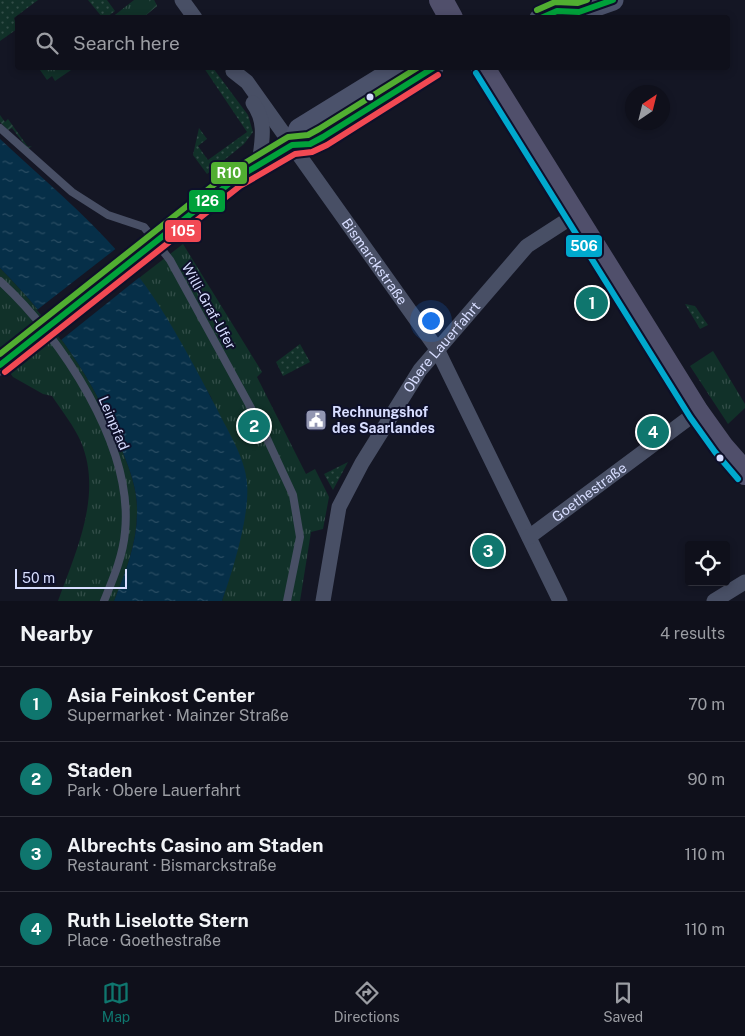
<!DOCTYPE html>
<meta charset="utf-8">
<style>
:root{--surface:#0f101b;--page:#181924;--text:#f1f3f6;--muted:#9b9da3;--line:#2f303a;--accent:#0f766e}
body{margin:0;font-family:"Public Sans",sans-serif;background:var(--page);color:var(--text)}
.controls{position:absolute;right:15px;bottom:15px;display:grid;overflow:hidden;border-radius:5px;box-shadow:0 2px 8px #0003}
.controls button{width:45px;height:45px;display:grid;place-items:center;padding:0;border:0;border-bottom:1px solid var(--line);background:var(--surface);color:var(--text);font:25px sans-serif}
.compass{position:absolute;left:625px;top:85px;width:45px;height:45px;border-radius:50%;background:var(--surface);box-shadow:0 2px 8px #0003;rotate:35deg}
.scale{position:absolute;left:15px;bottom:12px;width:112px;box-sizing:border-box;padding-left:5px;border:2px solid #d7ddff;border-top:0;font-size:14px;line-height:18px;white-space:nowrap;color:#d7ddff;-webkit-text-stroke:4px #0e102a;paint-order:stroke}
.you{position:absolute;left:430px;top:320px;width:18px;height:18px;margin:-12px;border:4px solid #fff;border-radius:50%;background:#1a73e8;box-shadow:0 0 0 8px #1a73e833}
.badge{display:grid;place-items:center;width:32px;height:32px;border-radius:50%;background:var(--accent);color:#fff;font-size:16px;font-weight:700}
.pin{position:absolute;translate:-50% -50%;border:2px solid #fff;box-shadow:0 1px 5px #0006}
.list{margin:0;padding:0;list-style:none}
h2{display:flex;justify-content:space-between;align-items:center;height:65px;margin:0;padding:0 20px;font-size:21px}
h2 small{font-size:16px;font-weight:400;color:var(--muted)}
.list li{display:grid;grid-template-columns:32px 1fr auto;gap:15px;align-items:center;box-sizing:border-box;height:75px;padding:0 20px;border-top:1px solid var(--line)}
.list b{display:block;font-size:19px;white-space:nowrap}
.list p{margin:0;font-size:16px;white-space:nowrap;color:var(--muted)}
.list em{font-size:16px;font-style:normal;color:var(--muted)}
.icon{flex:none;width:28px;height:28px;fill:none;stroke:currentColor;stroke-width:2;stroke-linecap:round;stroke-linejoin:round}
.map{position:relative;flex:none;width:745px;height:601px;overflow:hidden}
.search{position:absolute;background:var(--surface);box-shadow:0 2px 8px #0003;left:15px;right:15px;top:15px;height:55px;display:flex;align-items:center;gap:12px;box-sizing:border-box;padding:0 18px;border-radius:5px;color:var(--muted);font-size:19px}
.sheet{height:365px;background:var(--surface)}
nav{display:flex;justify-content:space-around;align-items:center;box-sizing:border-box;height:70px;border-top:1px solid var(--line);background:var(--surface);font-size:14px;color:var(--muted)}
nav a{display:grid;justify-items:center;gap:2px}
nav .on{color:var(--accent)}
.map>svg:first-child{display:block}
</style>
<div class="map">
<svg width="745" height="601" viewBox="0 0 745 601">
<defs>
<pattern id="grass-dots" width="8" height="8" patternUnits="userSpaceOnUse" patternTransform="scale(1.25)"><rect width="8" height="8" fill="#113129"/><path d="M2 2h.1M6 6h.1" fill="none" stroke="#334e49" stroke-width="1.8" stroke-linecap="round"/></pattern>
<pattern id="park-tufts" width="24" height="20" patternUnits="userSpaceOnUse" patternTransform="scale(1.25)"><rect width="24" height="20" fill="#113129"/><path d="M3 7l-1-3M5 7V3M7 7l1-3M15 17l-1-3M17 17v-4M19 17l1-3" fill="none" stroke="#334e49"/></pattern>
<pattern id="garden-furrows" width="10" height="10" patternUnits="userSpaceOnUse" patternTransform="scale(1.25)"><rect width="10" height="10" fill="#113129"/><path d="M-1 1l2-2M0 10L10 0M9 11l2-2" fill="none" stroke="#334e49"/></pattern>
<pattern id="water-ripples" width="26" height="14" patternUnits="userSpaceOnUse" patternTransform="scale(1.25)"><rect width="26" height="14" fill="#062f48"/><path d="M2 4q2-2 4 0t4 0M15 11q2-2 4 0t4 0" fill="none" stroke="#2a4d63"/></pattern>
</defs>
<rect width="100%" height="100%" fill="#141624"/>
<path fill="url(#grass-dots)" d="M 0,0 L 38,0 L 14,18 L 17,29 L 0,41 Z
M 88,0 L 107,0 L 115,11 L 107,17 L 102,17 Z
M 204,68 L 213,68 L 248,115 L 253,132 L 244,144 L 207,174 L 193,155 L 199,128 L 207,139 L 198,146 L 208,160 L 247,132 Z
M 685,304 L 695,306 L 708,325 L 700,329 Z
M 300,344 L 310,362 L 283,376 L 276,362 Z
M 348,462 L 333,490 L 324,474 Z"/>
<path fill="url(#park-tufts)" d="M 134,0 L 154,0 L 157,6 L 143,17 L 111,18 Z
M 44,68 L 74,68 L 55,81 L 52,76 L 47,80 L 40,70 Z
M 183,244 L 262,372 L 257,377 L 306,474 L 315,469 L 329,497 L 323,529 L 311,532 L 300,601 L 222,601 L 240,537 L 247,498 L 211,397 L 139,278 Z
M 0,268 C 54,323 94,378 122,450 C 130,470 138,492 137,513 C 137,544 125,573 114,601 L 58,601 C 76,551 103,495 81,442 C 74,426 62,411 52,396 L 43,394 L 13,377 L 0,359 Z
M 713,351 L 745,404 L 745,408 L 728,424 L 690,366 Z"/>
<path fill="url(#garden-furrows)" d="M 149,0 L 154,0 L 157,6 L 145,16 L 142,11 L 151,5 Z
M 0,115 L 5,122 L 8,119 L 28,147 L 32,146 L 28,149 L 12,128 L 8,130 L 0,122 Z"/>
<path fill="url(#water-ripples)" d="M 0,139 C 46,182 96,223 135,272 C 165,309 195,367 217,409 C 228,432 245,457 247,483 C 250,515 233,570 222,601 L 114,601 C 125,573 137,544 137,513 C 138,492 130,470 122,450 C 94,378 54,323 0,268 Z"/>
<path fill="#141624" d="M 118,247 L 141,276 L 61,340 L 37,310 Z"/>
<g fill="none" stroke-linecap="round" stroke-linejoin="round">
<path stroke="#484f65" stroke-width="8" d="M 0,128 L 72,192 L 108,215 L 144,227 L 170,260 L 263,430 L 293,495 L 300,537 L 287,601
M 0,281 C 61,337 134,446 125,532 C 123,556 113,579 104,601"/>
<g stroke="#484f65" stroke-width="15">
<path d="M 182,0 L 195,18"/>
<path id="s1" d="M 233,71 L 247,82 L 437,349 L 560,601"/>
<path d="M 253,103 C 267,122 262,141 259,164"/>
<path id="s2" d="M 529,537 L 697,412"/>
<path id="s3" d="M 323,601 L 339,507 L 362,463 L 420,370 L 527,246 L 575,215"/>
<path d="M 714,601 L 745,582"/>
</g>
<path stroke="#4b526b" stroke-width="21" d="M 540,18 L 557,11 L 579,12 L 613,0
M 292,145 L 299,129 L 398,68
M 204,204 L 235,179 L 270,157 L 292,145 L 310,144 L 323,137 L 433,68"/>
<path stroke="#504f6b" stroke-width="24" d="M 441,0 L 451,18
M 483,68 L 697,412 L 722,447 L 745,473"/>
<path stroke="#4b526b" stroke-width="21" d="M 0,365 L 204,204"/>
<g stroke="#0e102a" stroke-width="10">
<path id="bus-1" d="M 541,18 L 557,11 L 579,12 L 613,0
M 0,365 L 235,179 L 292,145 L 310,144 L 323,137 L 433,68"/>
</g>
<g stroke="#0e102a" stroke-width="10">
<path id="bus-2" d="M 5,372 L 240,186 L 295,154 L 312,152 L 327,145 L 438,75"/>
</g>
<g stroke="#0e102a" stroke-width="10">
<path id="bus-3" d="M 537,10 L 555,2 L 578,3 L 587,0
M 0,354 L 230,172 L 288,137 L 308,135 L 319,129 L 417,68"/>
</g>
<g stroke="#0e102a" stroke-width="10">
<path id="bus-4" d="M 476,73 L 690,417 L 715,452 L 738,479"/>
</g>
<use href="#bus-1" stroke="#00a13a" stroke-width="6"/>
<use href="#bus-2" stroke="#f24953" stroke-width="6"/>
<use href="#bus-3" stroke="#51ae31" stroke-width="6"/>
<use href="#bus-4" stroke="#00a9ce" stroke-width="6"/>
</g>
<defs>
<g id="civic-square" transform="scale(1.125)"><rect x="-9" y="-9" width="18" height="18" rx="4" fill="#9397b2" stroke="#0e102a"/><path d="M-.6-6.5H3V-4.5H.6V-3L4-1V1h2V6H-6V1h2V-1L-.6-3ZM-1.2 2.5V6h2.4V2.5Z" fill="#fff"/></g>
</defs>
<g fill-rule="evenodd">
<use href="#civic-square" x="316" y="420"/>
</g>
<g fill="#d7ddff" stroke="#0e102a" stroke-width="2">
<circle cx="370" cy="97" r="4.5"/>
<circle cx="720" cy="458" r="4.5"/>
</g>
<g text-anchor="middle" stroke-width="4" stroke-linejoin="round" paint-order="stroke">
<g font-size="14" fill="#d7ddff" stroke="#0e102a">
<text dy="5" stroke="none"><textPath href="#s1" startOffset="238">Bismarckstraße</textPath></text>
<text transform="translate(209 306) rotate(61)" y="5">Willi-Graf-Ufer</text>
<text dy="5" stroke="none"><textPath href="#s3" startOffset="286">Obere Lauerfahrt</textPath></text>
<text transform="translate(114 423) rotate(67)" y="5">Leinpfad</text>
<text dy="5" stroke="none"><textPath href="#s2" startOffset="75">Goethestraße</textPath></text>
</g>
<g font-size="14" font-weight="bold" fill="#d7ddff" stroke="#0e102a" text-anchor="start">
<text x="332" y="417">Rechnungshof<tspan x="332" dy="16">des Saarlandes</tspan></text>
</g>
</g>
<g stroke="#0e102a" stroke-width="2">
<rect x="210" y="161" width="38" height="24" rx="5" fill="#51ae31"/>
<rect x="188" y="189" width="38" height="24" rx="5" fill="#00a13a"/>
<rect x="164" y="219" width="38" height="24" rx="5" fill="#f24953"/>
<rect x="565" y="234" width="38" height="24" rx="5" fill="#00a9ce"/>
</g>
<g font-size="14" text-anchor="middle" font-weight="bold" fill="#fff">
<text x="229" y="178">R10</text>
<text x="207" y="206">126</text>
<text x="183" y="236">105</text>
<text x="584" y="251">506</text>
</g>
</svg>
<div class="controls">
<button><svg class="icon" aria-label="locate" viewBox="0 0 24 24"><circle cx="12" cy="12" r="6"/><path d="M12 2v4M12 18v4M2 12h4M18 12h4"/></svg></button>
</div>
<svg class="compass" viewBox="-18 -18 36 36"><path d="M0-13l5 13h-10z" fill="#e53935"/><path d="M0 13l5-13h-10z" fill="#9b9da3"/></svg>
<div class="scale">50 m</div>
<div class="you"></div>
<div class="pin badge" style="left:592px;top:303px">1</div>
<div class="pin badge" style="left:254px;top:426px">2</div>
<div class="pin badge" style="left:488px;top:551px">3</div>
<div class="pin badge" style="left:653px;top:432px">4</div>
<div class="search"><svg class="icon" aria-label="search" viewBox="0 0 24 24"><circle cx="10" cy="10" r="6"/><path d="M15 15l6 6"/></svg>Search here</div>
</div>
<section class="sheet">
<h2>Nearby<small>4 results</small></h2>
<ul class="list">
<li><span class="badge">1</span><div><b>Asia Feinkost Center</b><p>Supermarket · Mainzer Straße</p></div><em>70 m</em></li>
<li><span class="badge">2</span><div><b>Staden</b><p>Park · Obere Lauerfahrt</p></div><em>90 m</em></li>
<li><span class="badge">3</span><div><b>Albrechts Casino am Staden</b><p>Restaurant · Bismarckstraße</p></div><em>110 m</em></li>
<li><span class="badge">4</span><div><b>Ruth Liselotte Stern</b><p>Place · Goethestraße</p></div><em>110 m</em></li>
</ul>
</section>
<nav>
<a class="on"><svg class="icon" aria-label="map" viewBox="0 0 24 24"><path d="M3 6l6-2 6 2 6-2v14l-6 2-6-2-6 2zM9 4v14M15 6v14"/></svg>Map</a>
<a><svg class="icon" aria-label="directions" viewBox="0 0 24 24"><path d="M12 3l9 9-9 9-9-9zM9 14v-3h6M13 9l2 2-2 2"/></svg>Directions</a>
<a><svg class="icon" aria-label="saved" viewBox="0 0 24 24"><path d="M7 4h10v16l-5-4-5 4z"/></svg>Saved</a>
</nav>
